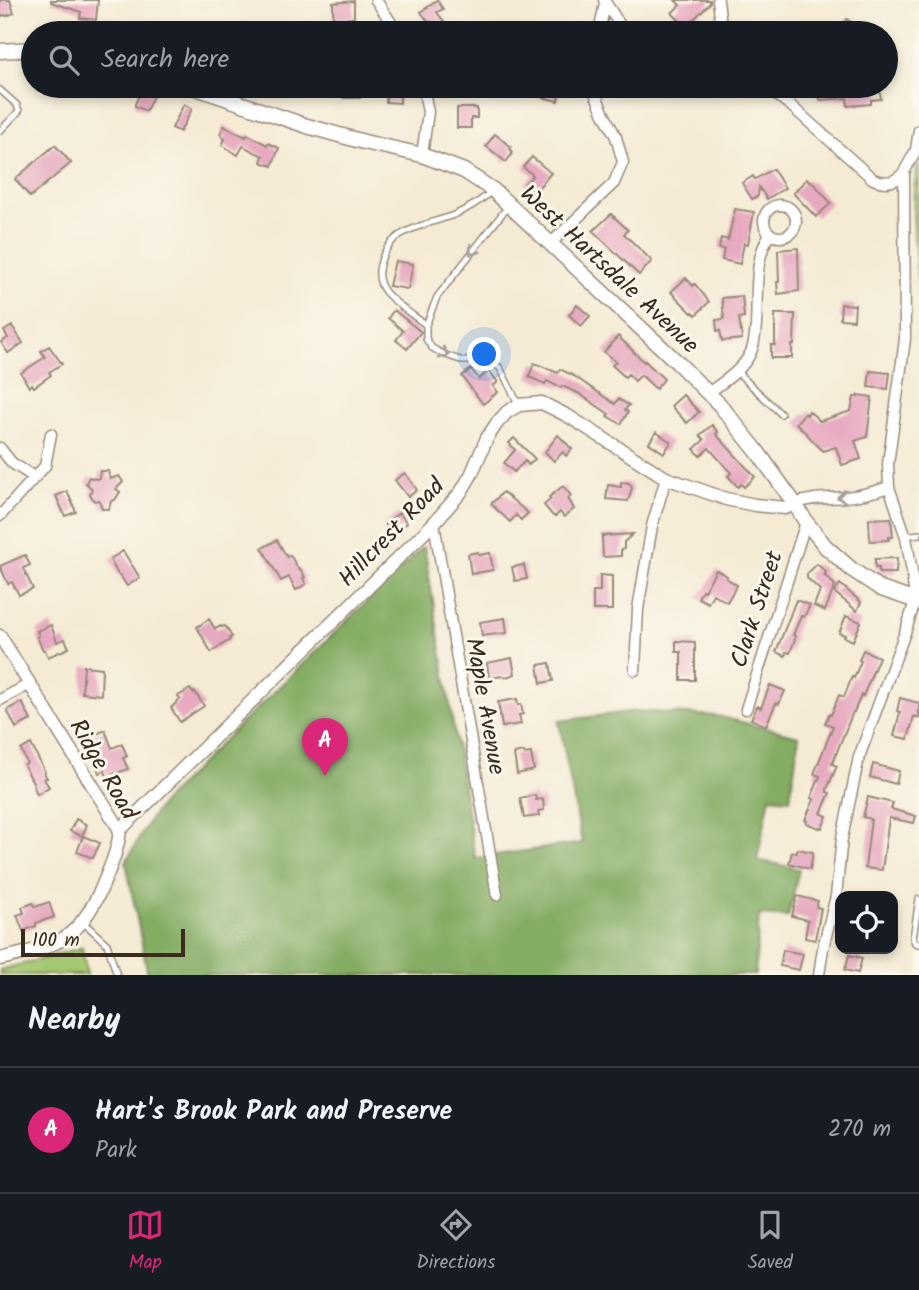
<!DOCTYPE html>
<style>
:root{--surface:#171b24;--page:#242831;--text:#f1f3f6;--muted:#9ea1a6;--line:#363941;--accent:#db2777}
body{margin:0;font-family:Kalam,sans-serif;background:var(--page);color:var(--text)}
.controls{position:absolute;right:21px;bottom:21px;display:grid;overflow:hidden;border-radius:14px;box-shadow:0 4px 10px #0003}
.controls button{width:63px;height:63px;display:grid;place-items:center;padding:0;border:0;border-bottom:2px solid var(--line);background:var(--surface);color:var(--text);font:35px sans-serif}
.scale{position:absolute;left:21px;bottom:18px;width:164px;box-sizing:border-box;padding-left:7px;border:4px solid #3b2a1e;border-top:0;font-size:19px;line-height:24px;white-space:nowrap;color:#3b2a1e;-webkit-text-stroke:5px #fbf7ec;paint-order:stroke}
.you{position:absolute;left:485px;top:355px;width:24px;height:24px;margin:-18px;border:5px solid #fff;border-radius:50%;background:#1a73e8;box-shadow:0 0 0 10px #1a73e833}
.badge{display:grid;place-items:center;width:46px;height:46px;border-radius:50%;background:var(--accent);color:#fff;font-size:23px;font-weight:700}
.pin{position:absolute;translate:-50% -58px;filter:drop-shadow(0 2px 4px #0008)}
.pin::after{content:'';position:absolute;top:37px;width:24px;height:21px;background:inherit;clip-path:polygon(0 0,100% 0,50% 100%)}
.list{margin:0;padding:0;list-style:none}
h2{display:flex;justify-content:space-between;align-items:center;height:91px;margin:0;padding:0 28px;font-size:30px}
h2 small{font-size:23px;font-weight:400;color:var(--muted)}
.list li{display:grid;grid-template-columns:46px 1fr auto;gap:21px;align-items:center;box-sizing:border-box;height:126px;padding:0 28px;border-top:2px solid var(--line)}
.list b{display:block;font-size:26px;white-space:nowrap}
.list p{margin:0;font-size:23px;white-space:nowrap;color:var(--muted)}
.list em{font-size:23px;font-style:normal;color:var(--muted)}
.icon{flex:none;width:38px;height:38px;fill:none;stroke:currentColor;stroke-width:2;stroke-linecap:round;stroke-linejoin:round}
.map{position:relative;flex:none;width:919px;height:975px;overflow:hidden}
.search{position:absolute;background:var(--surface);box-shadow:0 4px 10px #0003;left:21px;right:21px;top:21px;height:77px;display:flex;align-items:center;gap:18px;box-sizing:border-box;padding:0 24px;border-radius:38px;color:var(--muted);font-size:26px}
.sheet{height:217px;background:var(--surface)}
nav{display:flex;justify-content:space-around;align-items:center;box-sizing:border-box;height:98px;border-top:2px solid var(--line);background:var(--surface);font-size:19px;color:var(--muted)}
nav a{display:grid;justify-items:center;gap:4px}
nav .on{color:var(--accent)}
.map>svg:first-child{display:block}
</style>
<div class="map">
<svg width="919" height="975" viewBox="0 0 919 975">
<rect width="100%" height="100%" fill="#fbf7ec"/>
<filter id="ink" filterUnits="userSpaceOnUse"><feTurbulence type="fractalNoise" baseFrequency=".0143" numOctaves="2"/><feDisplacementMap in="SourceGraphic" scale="14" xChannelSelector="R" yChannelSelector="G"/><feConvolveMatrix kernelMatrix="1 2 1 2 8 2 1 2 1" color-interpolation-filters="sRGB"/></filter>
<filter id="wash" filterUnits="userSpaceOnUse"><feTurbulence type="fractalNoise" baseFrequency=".00686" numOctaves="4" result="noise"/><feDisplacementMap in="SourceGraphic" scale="28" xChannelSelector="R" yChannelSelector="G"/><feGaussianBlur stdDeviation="1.57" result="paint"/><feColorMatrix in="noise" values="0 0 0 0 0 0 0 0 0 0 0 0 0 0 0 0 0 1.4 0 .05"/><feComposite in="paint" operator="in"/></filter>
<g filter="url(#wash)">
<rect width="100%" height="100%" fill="#f5ebd5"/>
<path fill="#a5c872" stroke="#707948" stroke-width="2" d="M 919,159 L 919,294 C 916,251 908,200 919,159 Z
M 82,947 L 87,975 L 0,975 L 0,970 L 78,949 Z"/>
<path fill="#84ac64" stroke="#606b41" stroke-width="2" d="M 424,546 L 475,858 L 582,843 L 559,721 L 635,711 L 717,716 L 799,736 L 790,799 L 770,797 L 757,860 L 799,869 L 788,917 L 759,915 L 755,975 L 148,975 L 126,862 L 148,822 L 163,802 L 215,749 Z"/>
<g id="blocks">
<path fill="#e7a9c0" d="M 0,0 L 10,0 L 14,13 L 6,16 L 5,15 L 2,16 L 0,10 Z
M 51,0 L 98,0 L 96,20 L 80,18 L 81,12 L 51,2 Z
M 437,0 L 443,9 L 437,12 L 447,26 L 438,32 L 431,22 L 430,24 L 421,12 Z
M 675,0 L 710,0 L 710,3 L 686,27 L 672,13 L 680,5 Z
M 354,1 L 354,18 L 333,18 L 333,3 Z
M 847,19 L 869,33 L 837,33 Z
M 123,24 L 152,29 L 151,33 L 121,33 Z
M 343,86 L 360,86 L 360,98 L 343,98 Z
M 387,86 L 400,86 L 400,103 L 386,102 Z
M 534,86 L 561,86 L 558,101 L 532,95 Z
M 818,86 L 839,86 L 840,89 L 856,86 L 879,86 L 881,99 L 871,100 L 871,104 L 848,106 L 847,98 L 820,100 Z
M 143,88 L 154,94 L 146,111 L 135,106 L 135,104 Z
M 184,104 L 192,109 L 180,132 L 172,128 Z
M 457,108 L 477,108 L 477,118 L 471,118 L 471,128 L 457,128 Z
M 224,126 L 246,137 L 247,134 L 267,145 L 268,143 L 279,148 L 272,166 L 261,162 L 263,156 L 243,146 L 238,155 L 222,145 L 225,139 L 220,134 Z
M 495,134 L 511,147 L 510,149 L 512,151 L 512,154 L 506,162 L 486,146 Z
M 55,145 L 71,163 L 30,197 L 15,179 Z
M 532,157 L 551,173 L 534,193 L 525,184 L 533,175 L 523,167 Z
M 773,169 L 785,188 L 767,199 L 759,187 L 758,196 L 752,199 L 742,183 L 753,176 L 755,179 Z
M 807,179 L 810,182 L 811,181 L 831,203 L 816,217 L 793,193 Z
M 735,209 L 754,212 L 748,244 L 744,243 L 740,264 L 722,260 L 724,249 L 719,249 L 721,238 L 728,240 Z
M 611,214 L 628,230 L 624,234 L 652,261 L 639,275 L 593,231 Z
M 798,248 L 799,291 L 778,294 L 777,282 L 779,282 L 778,250 Z
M 395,261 L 413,264 L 408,289 L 389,286 Z
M 686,278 L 693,286 L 695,284 L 709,302 L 696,315 L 693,312 L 692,313 L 671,292 Z
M 742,296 L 744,317 L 739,318 L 742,339 L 722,341 L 720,330 L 717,331 L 716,320 L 724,319 L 722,298 Z
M 841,304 L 855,305 L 854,320 L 840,319 Z
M 577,305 L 590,316 L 581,326 L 569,315 Z
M 394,310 L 421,332 L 407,349 L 396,340 L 403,331 L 388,318 Z
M 775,314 L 795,314 L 794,345 L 792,345 L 792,358 L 771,358 L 771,345 L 775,345 Z
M 12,326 L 23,343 L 8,353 L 1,342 L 8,338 L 4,331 Z
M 618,336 L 644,362 L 645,361 L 664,379 L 656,389 L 641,375 L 635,381 L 628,374 L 625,377 L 612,365 L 616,362 L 604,352 Z
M 49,346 L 62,364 L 49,372 L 51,375 L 34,387 L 32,384 L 29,387 L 21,373 L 45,357 L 41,351 Z
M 534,363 L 558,373 L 560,369 L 574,376 L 615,404 L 618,399 L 629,405 L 625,410 L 628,412 L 621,424 L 607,416 L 609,414 L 578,393 L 562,386 L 561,388 L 547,381 L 545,384 L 529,377 Z
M 471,369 L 479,379 L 489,371 L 498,382 L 493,386 L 498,392 L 483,404 L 462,376 Z
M 870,371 L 890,373 L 888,389 L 868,387 Z
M 683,395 L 699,412 L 687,423 L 671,406 Z
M 858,395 L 872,397 L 867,437 L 855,441 L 861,459 L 842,465 L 836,447 L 823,451 L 796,423 L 805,413 L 807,415 L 809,411 L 820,421 L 851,411 L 854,397 L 858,397 Z
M 712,425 L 718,432 L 716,434 L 755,477 L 744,487 L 741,484 L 738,487 L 728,476 L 731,473 L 709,448 L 700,456 L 694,449 L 704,440 L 700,435 Z
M 656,432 L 671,442 L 664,453 L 649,443 Z
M 558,435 L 572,449 L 566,456 L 563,452 L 554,461 L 545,452 Z
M 514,438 L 535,459 L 529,465 L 525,461 L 514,472 L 504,463 L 515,450 L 509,443 Z
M 100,471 L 108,471 L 110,479 L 119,476 L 123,482 L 116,489 L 120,492 L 115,500 L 111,501 L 109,509 L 102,509 L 99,500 L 94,501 L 90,494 L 92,489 L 86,483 L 89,477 L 96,479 L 99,478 Z
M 405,473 L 417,490 L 408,497 L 395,480 Z
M 621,482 L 629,483 L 632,488 L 628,501 L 606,499 L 608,485 L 621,487 Z
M 563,486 L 571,496 L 568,498 L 574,509 L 564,517 L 560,512 L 556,516 L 553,516 L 544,505 L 551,499 L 549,497 Z
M 67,491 L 76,512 L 65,516 L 56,496 Z
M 503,492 L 528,513 L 521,520 L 516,515 L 510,522 L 491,504 Z
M 399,513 L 407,523 L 392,534 L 385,524 Z
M 891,518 L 893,537 L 889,537 L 889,540 L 870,541 L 869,519 Z
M 633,534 L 624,542 L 624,549 L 621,550 L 621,556 L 603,557 L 602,536 Z
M 277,540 L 287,557 L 290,555 L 299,570 L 300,569 L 305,577 L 303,578 L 306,584 L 296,590 L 289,577 L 281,581 L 262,548 Z
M 123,551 L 140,578 L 127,586 L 121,577 L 117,573 L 110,559 Z
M 478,552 L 479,555 L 490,553 L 493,570 L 471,574 L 468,554 Z
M 25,555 L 30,565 L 23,568 L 33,589 L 19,595 L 12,582 L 8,584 L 0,566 Z
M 897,558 L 896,573 L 879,573 L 879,568 L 875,568 L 875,559 Z
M 817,564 L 826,572 L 824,575 L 835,585 L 825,611 L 814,606 L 820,590 L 807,578 L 807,574 Z
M 524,565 L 527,579 L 515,581 L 512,567 Z
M 716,570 L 727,576 L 726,578 L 737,585 L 727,602 L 713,594 L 708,603 L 698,598 L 702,590 L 704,591 Z
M 600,575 L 612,576 L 612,610 L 593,610 L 593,591 L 600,591 Z
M 840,584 L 861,602 L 857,611 L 834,592 Z
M 796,600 L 810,605 L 804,617 L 801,616 L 793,635 L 796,636 L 790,653 L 786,652 L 785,656 L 776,652 Z
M 846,616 L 861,622 L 853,641 L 844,637 L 845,635 L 839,633 Z
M 505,618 L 507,633 L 482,636 L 480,622 Z
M 209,619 L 215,629 L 221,626 L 222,627 L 225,626 L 232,637 L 229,638 L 230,640 L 211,652 L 197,627 Z
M 51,625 L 57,642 L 65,639 L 69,648 L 48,657 L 45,650 L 43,650 L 37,637 L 39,636 L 37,631 Z
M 676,641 L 695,642 L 695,680 L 681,680 L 681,652 L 676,652 Z
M 863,650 L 879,657 L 863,696 L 861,695 L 854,712 L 853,712 L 832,764 L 837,766 L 827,789 L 827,792 L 830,793 L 821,813 L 827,816 L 822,828 L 820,827 L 819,828 L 806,823 L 807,821 L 805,820 L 814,799 L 811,798 L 820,776 L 814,774 L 833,726 L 825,723 L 829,714 L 831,715 L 839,695 L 844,697 L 852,677 L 854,678 L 861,661 L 859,660 Z
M 512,658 L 515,674 L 506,677 L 504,676 L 489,678 L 487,663 Z
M 550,663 L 553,681 L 541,683 L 538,665 Z
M 84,666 L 102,668 L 101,695 L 82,693 Z
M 770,685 L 785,691 L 779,704 L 776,703 L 766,726 L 751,719 L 757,706 L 761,708 Z
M 190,689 L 193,693 L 195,692 L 204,706 L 180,722 L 171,708 L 180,699 L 178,696 Z
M 900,698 L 919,703 L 919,718 L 914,716 L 908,739 L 894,736 L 900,712 L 897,711 Z
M 517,699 L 518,705 L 521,704 L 523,714 L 519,715 L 521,724 L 502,727 L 498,702 Z
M 22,702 L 31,720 L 16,728 L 7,710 Z
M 105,730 L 112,748 L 122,744 L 127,756 L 123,758 L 128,769 L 107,777 L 105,771 L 99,773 L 96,765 L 100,764 L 96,754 L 101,753 L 94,735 Z
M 31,744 L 45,772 L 44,773 L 47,778 L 44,779 L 49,787 L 37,794 L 33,785 L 34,784 L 24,765 L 27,763 L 21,750 Z
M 524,752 L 525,754 L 531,753 L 534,770 L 517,774 L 514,754 Z
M 873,764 L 899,771 L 896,784 L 870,777 Z
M 535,795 L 536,800 L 543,799 L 544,810 L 538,811 L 539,816 L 524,818 L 520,798 Z
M 868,797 L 893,803 L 891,809 L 916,816 L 914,823 L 889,818 L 882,870 L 865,868 L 871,819 L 863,817 Z
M 76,819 L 87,825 L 82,836 L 70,831 Z
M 83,836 L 100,843 L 93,858 L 77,852 Z
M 797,849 L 813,852 L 810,869 L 789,863 L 792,852 L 797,853 Z
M 797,896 L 818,901 L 816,907 L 821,908 L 815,940 L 805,938 L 808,920 L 792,916 Z
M 49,902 L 54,917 L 36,923 L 36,926 L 23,931 L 17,915 L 24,913 L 22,907 L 33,903 L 35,907 Z
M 783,950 L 803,954 L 799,970 L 780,966 Z
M 849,955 L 862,958 L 858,973 L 845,970 Z"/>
</g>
</g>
<g filter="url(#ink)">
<use href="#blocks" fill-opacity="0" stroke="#988a7a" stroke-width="2"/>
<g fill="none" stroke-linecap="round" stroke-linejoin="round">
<g stroke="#988a7a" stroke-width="8">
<path id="service" d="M 0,90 L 17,105 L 19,111 L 0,131
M 509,205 L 437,297 L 426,325 L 426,339 L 432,348 L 443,354 L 463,361 L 491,361 L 500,368 L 519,405
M 426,325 C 414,316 399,306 388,295 C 380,287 377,276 380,265 C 389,226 425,227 456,214 C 470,208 482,200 493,190
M 736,371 L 781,414
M 905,536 L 919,534
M 919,899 L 913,938 L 915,943 L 919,944
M 83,922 L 107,944 L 117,975"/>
</g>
<g stroke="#988a7a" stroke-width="13">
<path id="minor" d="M 376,0 L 398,33
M 604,0 L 625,33
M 718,0 L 722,33
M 599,33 L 605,3
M 754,86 L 772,92 L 790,105 L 873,179 C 885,184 896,183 904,172
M 422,155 L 428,112 L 423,86
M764 221a16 16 0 1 1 32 0a16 16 0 1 1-32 0Z
M 551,243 L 614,183 L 623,162 L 616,137 L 603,112 L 592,86
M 708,393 C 723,382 743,370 751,352 C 755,343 755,334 756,325 C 758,295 753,260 770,234
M 0,448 L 12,463 L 34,477
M 795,504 C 811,497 828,499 845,497 C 860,496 874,492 889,487
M 0,516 L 45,466 L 51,434
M 434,523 L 497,895
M 635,670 L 638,609 L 652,526 L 666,478
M 0,700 L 30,684
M 746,709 L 806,522
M 819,975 L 823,948 L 836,896 L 842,838 L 859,757 L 907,627 L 915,601 L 912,572 L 906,537 L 889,487 L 888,464 L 905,339 L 904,172 L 916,150 L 919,130"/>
</g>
<g stroke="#988a7a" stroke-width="15">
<path id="tertiary" d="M 0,636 L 120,830 C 118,850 110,868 102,887 C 77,943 55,946 0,959
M 120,830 L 434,523 L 461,492 L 471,475 L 487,438 L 497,423 L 507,412 L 519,405 L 542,403 L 568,416 L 666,478 L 726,499 L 755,505 L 785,508 L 795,504"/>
</g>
<g stroke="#988a7a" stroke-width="17">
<path id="secondary" d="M 0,51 L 33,49
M 190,86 L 307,126 L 364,142 L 422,155 L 464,171 L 493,190 L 675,360 L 720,405 L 757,451 L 795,504 L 806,522 L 826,547 L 851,569 L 881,589 L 919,602"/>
</g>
<use href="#service" stroke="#fff" stroke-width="5"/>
<use href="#minor" stroke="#fff" stroke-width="10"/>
<use href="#tertiary" stroke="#fff" stroke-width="12"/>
<use href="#secondary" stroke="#fff" stroke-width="14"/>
</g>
<defs><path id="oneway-chevron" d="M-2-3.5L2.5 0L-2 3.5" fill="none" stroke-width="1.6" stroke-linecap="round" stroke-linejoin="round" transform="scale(1.75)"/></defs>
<g stroke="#a79f9a">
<use href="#oneway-chevron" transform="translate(473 251) rotate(128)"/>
<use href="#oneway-chevron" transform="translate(444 354) rotate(24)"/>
<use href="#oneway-chevron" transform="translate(842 497) rotate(174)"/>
</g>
</g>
<g text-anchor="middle" stroke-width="6" stroke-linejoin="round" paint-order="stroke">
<g font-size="24" fill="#3b2a1e" stroke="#fbf7ec">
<text transform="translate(610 269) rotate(43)" y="8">West Hartsdale Avenue</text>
<text transform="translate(391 532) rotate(-46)" y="8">Hillcrest Road</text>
<text transform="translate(756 609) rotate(-72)" y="8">Clark Street</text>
<text transform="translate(486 706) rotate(80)" y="8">Maple Avenue</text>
<text transform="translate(104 769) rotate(60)" y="8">Ridge Road</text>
</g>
</g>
</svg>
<div class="controls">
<button><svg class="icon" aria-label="locate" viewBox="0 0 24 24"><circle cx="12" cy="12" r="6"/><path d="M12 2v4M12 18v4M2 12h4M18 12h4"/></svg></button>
</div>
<div class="scale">100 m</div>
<div class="you"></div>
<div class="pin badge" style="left:325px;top:776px">A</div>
<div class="search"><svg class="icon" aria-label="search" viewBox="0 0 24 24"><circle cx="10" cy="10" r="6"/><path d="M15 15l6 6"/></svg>Search here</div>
</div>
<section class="sheet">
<h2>Nearby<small></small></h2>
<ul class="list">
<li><span class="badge">A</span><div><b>Hart's Brook Park and Preserve</b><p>Park</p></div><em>270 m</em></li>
</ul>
</section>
<nav>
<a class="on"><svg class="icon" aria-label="map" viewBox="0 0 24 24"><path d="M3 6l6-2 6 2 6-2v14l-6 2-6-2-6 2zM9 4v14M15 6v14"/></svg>Map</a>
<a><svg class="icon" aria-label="directions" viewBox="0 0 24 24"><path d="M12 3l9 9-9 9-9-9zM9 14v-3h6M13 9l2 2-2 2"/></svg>Directions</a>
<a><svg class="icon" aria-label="saved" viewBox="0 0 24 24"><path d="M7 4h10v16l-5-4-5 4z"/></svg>Saved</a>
</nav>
